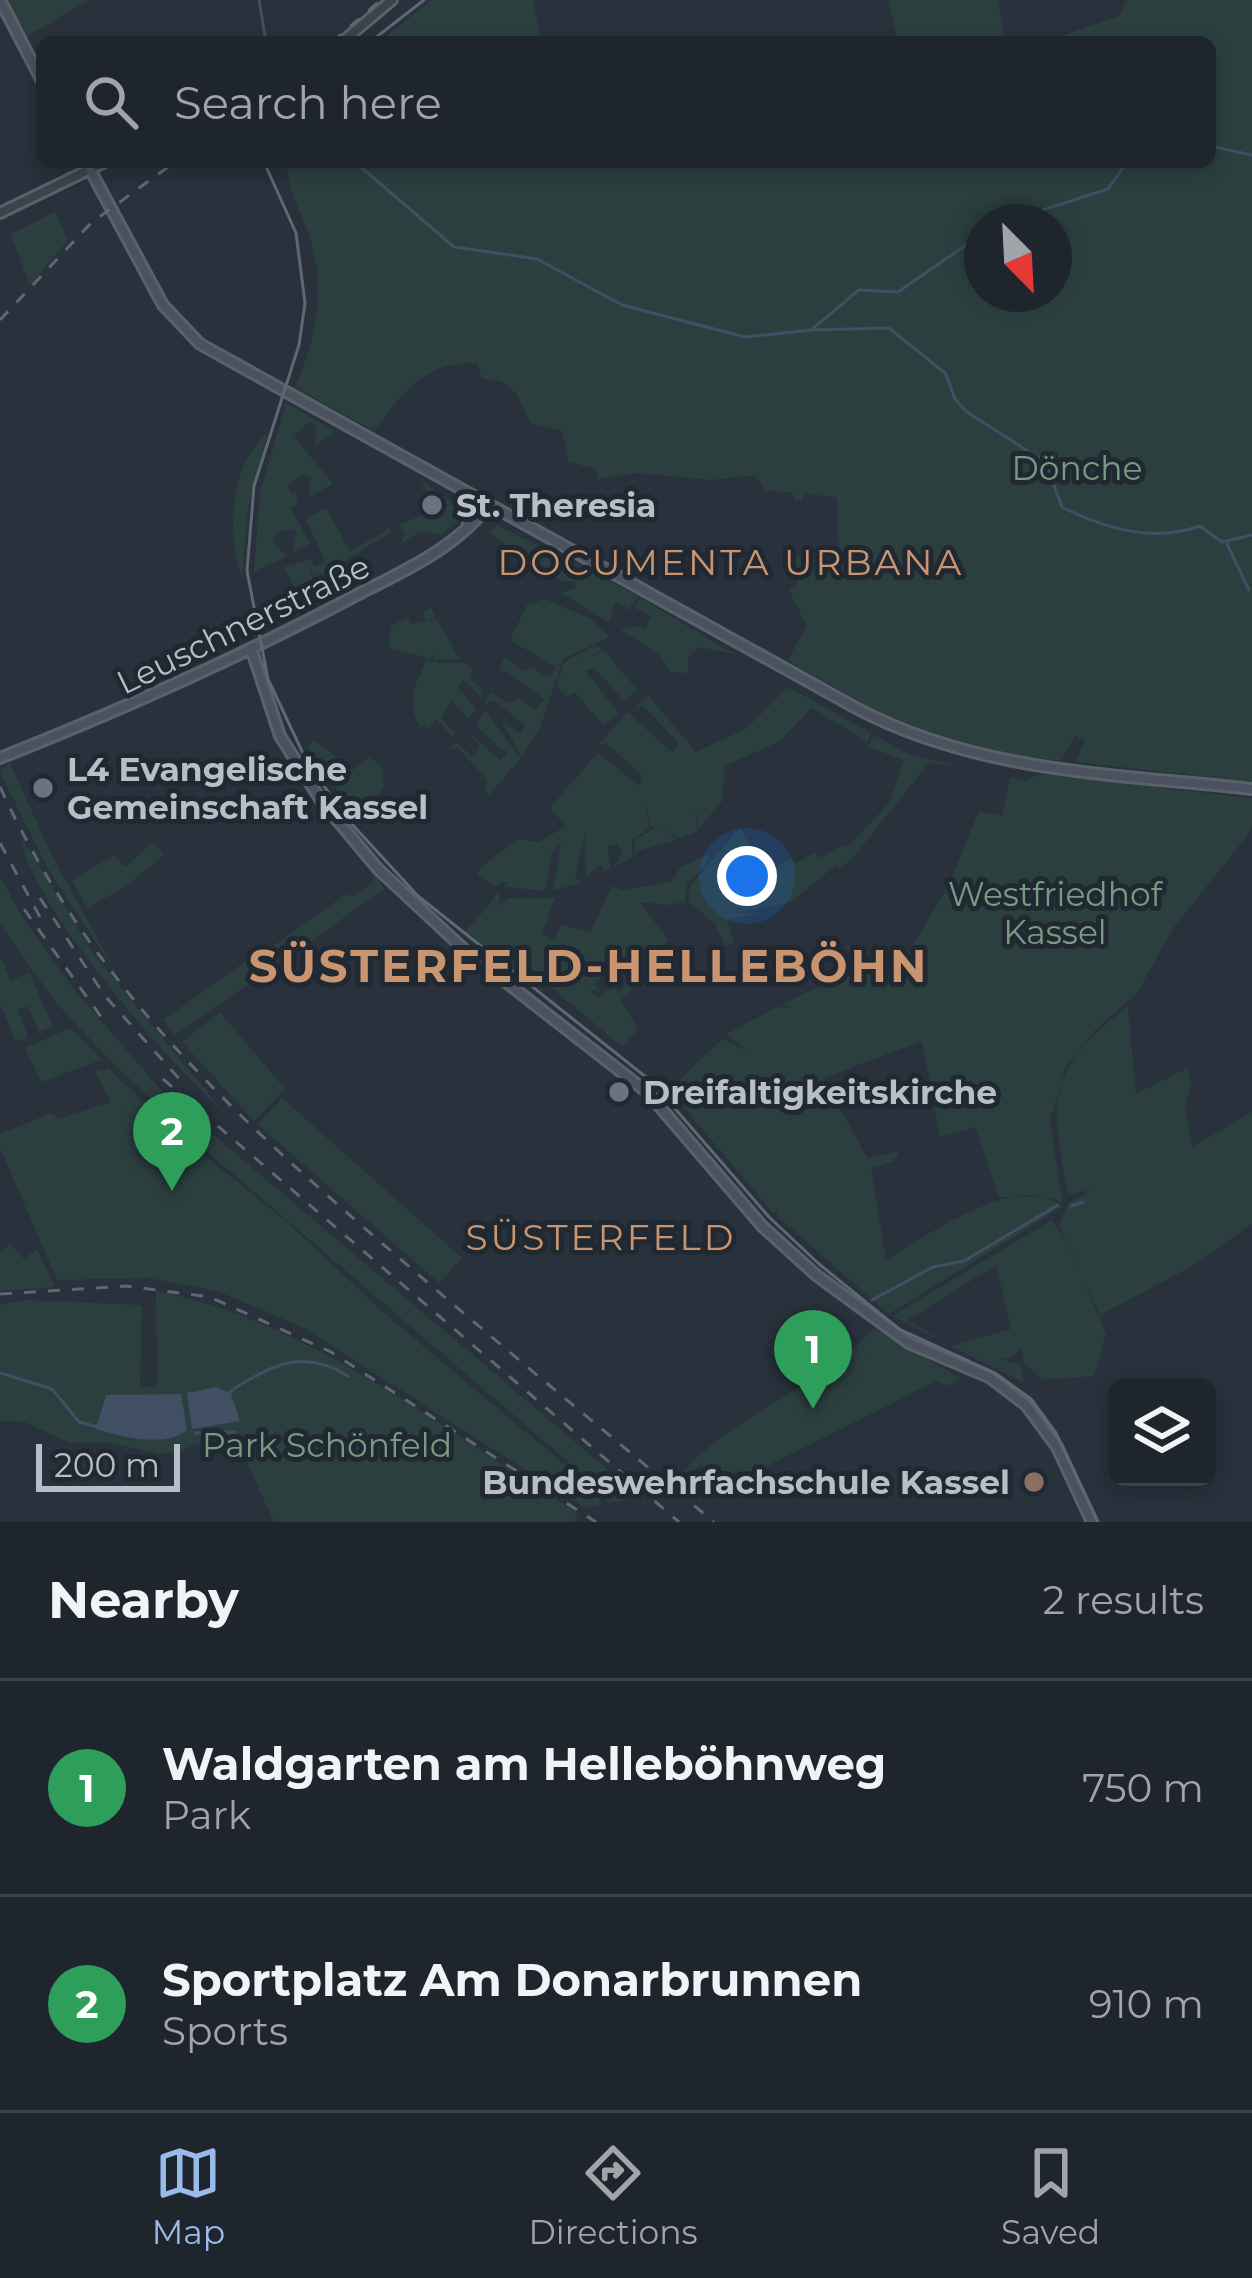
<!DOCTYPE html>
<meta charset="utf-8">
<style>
:root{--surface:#1e252d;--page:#262d35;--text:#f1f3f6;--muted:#a1a5aa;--line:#3c4249;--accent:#98bbec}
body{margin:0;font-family:Montserrat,sans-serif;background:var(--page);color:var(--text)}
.controls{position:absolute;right:36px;bottom:36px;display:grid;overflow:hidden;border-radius:18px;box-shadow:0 6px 18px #0003}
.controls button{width:108px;height:108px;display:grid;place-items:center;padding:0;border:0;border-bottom:3px solid var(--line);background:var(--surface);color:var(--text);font:60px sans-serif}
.compass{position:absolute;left:964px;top:204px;width:108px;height:108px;border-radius:50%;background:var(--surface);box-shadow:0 6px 18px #0003;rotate:156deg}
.scale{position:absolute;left:36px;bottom:30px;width:144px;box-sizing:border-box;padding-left:12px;border:6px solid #b7bec7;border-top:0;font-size:33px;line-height:42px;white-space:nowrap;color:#b7bec7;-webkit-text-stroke:9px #202832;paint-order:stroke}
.you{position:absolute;left:747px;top:876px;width:42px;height:42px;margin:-30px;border:9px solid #fff;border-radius:50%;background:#1a73e8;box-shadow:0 0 0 18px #1a73e833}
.badge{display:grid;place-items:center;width:78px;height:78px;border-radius:50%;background:var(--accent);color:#fff;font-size:39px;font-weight:700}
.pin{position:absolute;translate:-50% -99px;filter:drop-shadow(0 3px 6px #0008)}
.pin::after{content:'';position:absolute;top:63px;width:42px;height:36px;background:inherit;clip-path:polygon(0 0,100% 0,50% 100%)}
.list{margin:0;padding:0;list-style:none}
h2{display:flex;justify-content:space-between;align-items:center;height:156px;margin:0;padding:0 48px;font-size:51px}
h2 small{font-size:39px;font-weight:400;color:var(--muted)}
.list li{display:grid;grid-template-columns:78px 1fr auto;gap:36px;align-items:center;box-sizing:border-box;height:216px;padding:0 48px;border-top:3px solid var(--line)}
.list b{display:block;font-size:45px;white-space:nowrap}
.list p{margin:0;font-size:39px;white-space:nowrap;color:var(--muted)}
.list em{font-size:39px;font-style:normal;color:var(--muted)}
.icon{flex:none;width:66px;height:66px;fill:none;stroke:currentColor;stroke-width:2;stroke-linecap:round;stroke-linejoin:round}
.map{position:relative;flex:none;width:1252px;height:1522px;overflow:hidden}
.search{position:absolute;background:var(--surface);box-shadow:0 6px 18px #0003;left:36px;right:36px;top:36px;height:132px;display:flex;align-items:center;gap:30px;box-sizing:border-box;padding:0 42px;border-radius:18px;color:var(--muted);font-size:45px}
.sheet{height:588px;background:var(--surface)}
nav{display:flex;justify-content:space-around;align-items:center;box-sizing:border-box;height:168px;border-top:3px solid var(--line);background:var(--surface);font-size:33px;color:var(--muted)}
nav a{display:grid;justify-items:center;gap:6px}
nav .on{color:var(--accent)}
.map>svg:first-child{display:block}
</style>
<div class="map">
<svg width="1252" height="1522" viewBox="0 0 1252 1522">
<rect width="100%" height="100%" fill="#28313c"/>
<path fill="#2c3f3f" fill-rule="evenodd" d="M 5,0 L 89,0 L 28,36 Z
M 432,0 L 533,0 L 542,42 L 378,42 Z
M 888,0 L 998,0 L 1005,42 L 898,42 Z
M 1126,0 L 1252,0 L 1252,782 L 1076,762 L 1085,740 L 1075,736 L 1061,761 L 970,750 L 901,725 L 792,663 L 788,659 L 807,626 L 789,590 L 801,579 L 790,557 L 822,554 L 829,563 L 839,559 L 837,498 L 804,493 L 802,500 L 794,500 L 792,492 L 765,491 L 755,475 L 710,480 L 635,473 L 598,479 L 597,470 L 568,461 L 562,431 L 531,423 C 519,402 517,378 482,379 L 477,363 C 424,361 404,392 374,431 L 295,387 C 316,338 326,294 311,242 C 302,213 289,193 286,162 L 1210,162 L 1210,42 L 1043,42 L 1120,16 ZM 982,222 L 1054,222 L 1054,294 L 982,294 Z
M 55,212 L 68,240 L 30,286 L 11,234 Z
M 286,403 L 336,432 L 314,446 L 317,425 L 308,423 L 294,436 L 333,484 L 308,498 L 311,477 L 302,475 L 288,486 L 291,493 L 296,491 L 297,504 L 291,508 L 310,544 L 293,553 L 296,530 L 281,530 L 272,541 L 287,556 L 254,572 L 260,493 Z
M 267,433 L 248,509 L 242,578 C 226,531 230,466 267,433 Z
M 420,479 L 466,512 L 442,535 L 420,531 L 400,545 L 405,534 L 398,525 L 437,509 Z
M 326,508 L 350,551 L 387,530 L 388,524 L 391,533 L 343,561 L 365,585 L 354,582 L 340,595 L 330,572 L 315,577 L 309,568 L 317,596 L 304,607 L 284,567 L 311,559 L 315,567 L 324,563 L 329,571 L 306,519 Z
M 497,525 L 639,596 L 624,614 L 626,608 L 615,602 L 609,622 C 590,613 580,602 560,593 L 576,588 L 575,581 L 561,582 C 541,559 512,552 489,533 Z
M 641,598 L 734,654 L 698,647 L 688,658 L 688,673 L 671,672 L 658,653 L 620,630 L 639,626 L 645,631 L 651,616 L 635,608 Z
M 545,599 L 591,619 L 609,637 L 563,659 L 541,726 L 522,757 L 502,722 L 520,733 L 525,725 L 493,700 L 484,705 L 490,692 L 509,704 L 518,698 L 536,710 L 544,699 L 506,671 L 499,672 L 504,656 L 523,672 L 531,667 L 550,678 L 556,667 L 510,640 L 527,605 Z
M 431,608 L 435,616 L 428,621 L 436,619 L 460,659 L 433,660 L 434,652 L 430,659 L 388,647 L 391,626 L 407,617 L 411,624 L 426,621 L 422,613 Z
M 597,645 L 602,649 L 590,658 L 604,651 L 637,689 L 624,701 L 595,668 L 585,670 L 618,713 L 603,725 L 574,692 L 567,697 L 556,685 L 565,661 L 576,656 L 581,663 L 577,655 Z
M 426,661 L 465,663 L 474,671 L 470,678 L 484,691 L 480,696 L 463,680 L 457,687 L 477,709 L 468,719 L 452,701 L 441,719 L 455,733 L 445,743 L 451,735 L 436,719 L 429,728 L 420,726 C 405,701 415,686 426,661 Z
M 788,687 L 871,733 L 867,742 L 812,708 L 779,742 L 724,766 L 723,800 L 699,828 L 695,804 L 697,832 L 680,838 L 668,830 L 677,840 L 634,852 L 635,840 L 660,825 L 651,827 L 644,800 L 649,828 L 632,840 L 632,857 L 613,867 L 622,854 L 617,844 L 608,846 L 610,869 L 604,871 L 601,863 L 586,877 L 585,833 L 575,876 L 582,883 L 553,890 L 561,844 L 552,852 L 545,891 L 500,886 L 508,885 L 504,881 L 495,886 L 477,875 L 482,866 L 519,839 L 539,842 L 566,826 L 550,808 L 598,752 L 639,786 L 642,775 L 606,743 L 597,747 L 627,712 L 673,753 L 678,742 L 642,705 L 632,711 L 648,695 L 696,752 L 747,728 Z
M 486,710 L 520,759 L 489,795 L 483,788 L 488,781 L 457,747 L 447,750 L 457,743 L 472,756 L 480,747 L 469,733 L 500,760 L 507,754 L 475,725 Z
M 874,735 L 910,755 L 960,766 L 929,763 L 851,860 L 837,869 L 837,864 L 790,903 L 734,913 L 763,912 L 727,920 L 735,944 L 725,946 L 715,924 L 688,901 L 691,885 L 740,827 L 764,874 L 791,858 L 796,863 L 814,853 L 820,858 L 841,845 L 848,847 L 889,803 L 904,760 L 868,747 Z
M 314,740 L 353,770 L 369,757 L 382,766 L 384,787 L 370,804 L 354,812 L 307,747 Z
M 10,763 L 51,853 L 118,976 L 47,867 L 0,772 Z
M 1039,774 L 1252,798 L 1252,827 L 1246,837 L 1174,927 L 1137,993 L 1095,1030 L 1066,1067 L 1050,1121 L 1063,1203 L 1049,1197 L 999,1197 L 975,1127 L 940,1137 L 922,1041 L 824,1078 L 867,1158 L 899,1151 L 894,1161 L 871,1168 L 886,1260 C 923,1238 1020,1168 1062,1207 L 889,1314 L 776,1215 L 779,1209 L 773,1213 L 669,1090 L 722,1039 L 748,1051 L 726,1034 L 778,1007 L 792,1008 L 781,1005 L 856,968 L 844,943 L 894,977 L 948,886 L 979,811 L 1002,816 L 1010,777 L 1026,781 Z
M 21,837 L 95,956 L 224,1112 C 172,1068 27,900 21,837 Z
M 153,842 L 164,855 L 125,887 L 87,908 L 72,880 L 114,855 L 125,867 Z
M 709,853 L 706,865 L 687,883 L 685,901 L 669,905 L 639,902 L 669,940 L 617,981 L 609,972 L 594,983 L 600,992 L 589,990 L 598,997 L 614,987 L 619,992 L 647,961 L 653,967 L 621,1000 L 638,1029 L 623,1047 C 591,1022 529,965 499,954 L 527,972 L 547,994 L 464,933 L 495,898 L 494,893 L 500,895 L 498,906 L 508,898 L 555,898 L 542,934 L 554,940 L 561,924 L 590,933 L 612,886 L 622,890 L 670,882 L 680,868 Z
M 374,872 L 384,889 L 279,964 L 272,965 L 262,954 L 346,894 L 352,897 L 372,883 Z
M 0,876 L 21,915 L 76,992 L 163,1092 L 640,1497 L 608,1503 L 593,1483 L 204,1149 L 110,1060 L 56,1003 L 0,924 Z
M 0,956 L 11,980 L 29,973 L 53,1026 L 39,1032 L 28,1006 L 18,1009 L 28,1037 L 16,1042 L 0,1004 Z
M 253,956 L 263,974 L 175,1035 L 163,1020 Z
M 1128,1007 L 1136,1094 L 1188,1068 L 1191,1085 L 1185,1105 L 1192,1147 L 1252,1112 L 1252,1224 L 1187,1269 L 1100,1315 L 1059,1226 L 1068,1203 L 1092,1190 L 1068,1194 C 1050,1102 1046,1066 1128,1007 Z
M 220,1012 L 285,1089 L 254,1121 L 182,1042 Z
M 70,1028 L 102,1060 L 41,1082 L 25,1048 Z
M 108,1068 L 183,1139 L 286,1221 L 392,1320 L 589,1485 L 603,1504 L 585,1508 L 304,1328 L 220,1292 L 149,1278 L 57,1280 L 0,1148 L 0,1134 L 51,1113 L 60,1119 L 111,1102 L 95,1072 Z
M 282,1098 L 462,1258 L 439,1283 L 257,1124 Z
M 1052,1220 L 1072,1252 L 1106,1334 L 1094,1376 L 1043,1380 L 1025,1364 L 1021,1348 L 1012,1358 L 999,1359 L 1021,1365 L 1024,1383 L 892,1316 ZM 996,1265 L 1011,1329 L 951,1346 L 908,1320 Z
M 10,1244 L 24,1259 L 37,1249 L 55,1287 L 0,1291 L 0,1253 Z
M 156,1291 C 313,1321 444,1432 578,1513 L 574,1522 L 274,1522 L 236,1438 L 195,1444 L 179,1453 L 156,1453 L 110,1443 L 71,1443 L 24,1422 L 0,1421 L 0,1305 L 24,1300 L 142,1305 L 140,1387 L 157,1387 Z
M 874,1328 L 960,1378 L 948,1386 L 936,1381 L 743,1478 L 740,1471 L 726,1476 L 724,1470 L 710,1483 L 701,1465 L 682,1475 C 709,1430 828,1382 874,1328 Z"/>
<path fill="#404f63" d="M 217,1387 L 227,1392 L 236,1387 L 231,1394 L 240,1421 L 192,1429 L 187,1393 Z
M 181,1394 L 187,1430 C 166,1448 120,1437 96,1429 L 106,1395 Z"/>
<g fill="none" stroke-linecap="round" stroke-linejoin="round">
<path stroke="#404f63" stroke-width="3" d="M 259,0 L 266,42
M 1210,146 L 1252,155
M 355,162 L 454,247 L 537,259 L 622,305 L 745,337 L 811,330 L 859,290 L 898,292 L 982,234
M 1005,222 L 1108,189 L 1127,162
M 811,330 L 889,328 L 946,374 L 955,399 L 967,412 L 1045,462 L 1062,507 C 1105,529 1153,543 1200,526 L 1222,542 L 1252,535
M 1227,544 L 1249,590
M 1071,1206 L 1083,1202
M 872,1300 L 933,1267 L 964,1261 L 1058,1205
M 0,1373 L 52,1389 L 79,1422 L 98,1427
M 235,1388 C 276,1363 305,1349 348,1376
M 195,1433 L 235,1432"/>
<g stroke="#59616a" stroke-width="14">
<path id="tertiary" d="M 342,42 L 392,0
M 0,213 L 105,162"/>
</g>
<g stroke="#59616a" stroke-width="14">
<path id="secondary" d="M 0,0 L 42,81
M 86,162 L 163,305 L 200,344 L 856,708 C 978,773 1117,774 1252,789
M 465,494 L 472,506 L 468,524
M 252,651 L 280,736 L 322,802 L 378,869 L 466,951 L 647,1092 L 762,1226 L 816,1275 L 909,1343 L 989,1377 L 1026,1405 L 1057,1447 L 1092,1522
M 0,758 C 121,710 238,658 353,597 C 399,573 460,547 489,503"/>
</g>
<use href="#tertiary" stroke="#3b434c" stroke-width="8"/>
<use href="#secondary" stroke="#4a525f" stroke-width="8"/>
<path stroke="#5e6773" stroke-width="3" d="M 370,42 L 424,0
M 264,162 L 296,233 L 305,303 L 299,345 L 254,486 L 247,571 L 268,679 L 308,764 L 349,821 L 418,896 L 651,1081 L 769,1217 L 819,1264 L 899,1329 L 995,1373 L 1031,1399 L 1056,1433 L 1098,1522"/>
<path stroke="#5e6773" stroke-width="3" stroke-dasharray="12 12" stroke-linecap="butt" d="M 332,42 L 381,0
M 0,320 L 91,223 L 175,162
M 0,787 C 92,987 235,1117 398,1257 C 502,1347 608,1434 714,1522
M 0,843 L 40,917
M 40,898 L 105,996 L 183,1083
M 24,909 L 104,1021
M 163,1079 L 679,1522
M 0,1294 L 126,1286 L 210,1297 L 331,1352 L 596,1522"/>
</g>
<g fill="#6b7280" stroke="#202832" stroke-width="4.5">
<circle cx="432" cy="505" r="12"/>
<circle cx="43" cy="788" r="12"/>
<circle cx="619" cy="1092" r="12"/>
</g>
<circle fill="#8d6e63" stroke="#202832" stroke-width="4.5" cx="1034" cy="1482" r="12"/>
<g text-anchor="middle" stroke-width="10" stroke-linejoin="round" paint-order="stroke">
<g font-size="33" fill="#789a80" stroke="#202832">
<text x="1077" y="480">Dönche</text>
<text x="1055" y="906">Westfriedhof<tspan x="1055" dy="38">Kassel</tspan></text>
<text x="327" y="1457">Park Schönfeld</text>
</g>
<g font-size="33" font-weight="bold" fill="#b7bec7" stroke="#202832" text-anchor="start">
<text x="456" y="517">St. Theresia</text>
<text x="67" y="781">L4 Evangelische<tspan x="67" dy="38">Gemeinschaft Kassel</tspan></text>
<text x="643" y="1104">Dreifaltigkeitskirche</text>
<text x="1010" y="1494" text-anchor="end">Bundeswehrfachschule Kassel</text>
</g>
<g font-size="33" fill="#b7bec7" stroke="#202832">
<text transform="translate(243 624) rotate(-26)" y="12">Leuschnerstraße</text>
</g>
<g font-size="36" letter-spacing="3" fill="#c99571" stroke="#202832">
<text x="731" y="575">DOCUMENTA URBANA</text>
<text x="601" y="1250">SÜSTERFELD</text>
</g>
<g font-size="45" font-weight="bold" letter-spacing="3" fill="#c99571" stroke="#202832">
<text x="589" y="982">SÜSTERFELD-HELLEBÖHN</text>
</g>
</g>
</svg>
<div class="controls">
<button><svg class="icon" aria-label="layers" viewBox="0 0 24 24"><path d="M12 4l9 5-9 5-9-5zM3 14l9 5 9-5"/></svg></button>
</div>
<svg class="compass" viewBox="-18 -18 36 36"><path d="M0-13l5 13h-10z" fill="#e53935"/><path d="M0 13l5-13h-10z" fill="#a1a5aa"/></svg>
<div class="scale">200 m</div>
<div class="you"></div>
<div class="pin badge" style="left:813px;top:1409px;background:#2e9e5b">1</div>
<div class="pin badge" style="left:172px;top:1191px;background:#2e9e5b">2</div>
<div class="search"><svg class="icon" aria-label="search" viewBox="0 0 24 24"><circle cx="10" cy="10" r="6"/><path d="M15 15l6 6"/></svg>Search here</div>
</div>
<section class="sheet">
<h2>Nearby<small>2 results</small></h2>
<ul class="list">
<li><span class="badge" style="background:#2e9e5b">1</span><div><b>Waldgarten am Helleböhnweg</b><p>Park</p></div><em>750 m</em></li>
<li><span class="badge" style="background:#2e9e5b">2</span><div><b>Sportplatz Am Donarbrunnen</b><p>Sports</p></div><em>910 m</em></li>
</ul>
</section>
<nav>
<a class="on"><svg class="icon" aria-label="map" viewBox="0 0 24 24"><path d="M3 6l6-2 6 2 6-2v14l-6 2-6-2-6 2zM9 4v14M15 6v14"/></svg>Map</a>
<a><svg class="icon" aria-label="directions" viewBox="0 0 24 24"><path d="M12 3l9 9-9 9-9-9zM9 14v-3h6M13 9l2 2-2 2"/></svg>Directions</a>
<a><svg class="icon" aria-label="saved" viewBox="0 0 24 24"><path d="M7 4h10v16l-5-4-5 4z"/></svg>Saved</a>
</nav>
